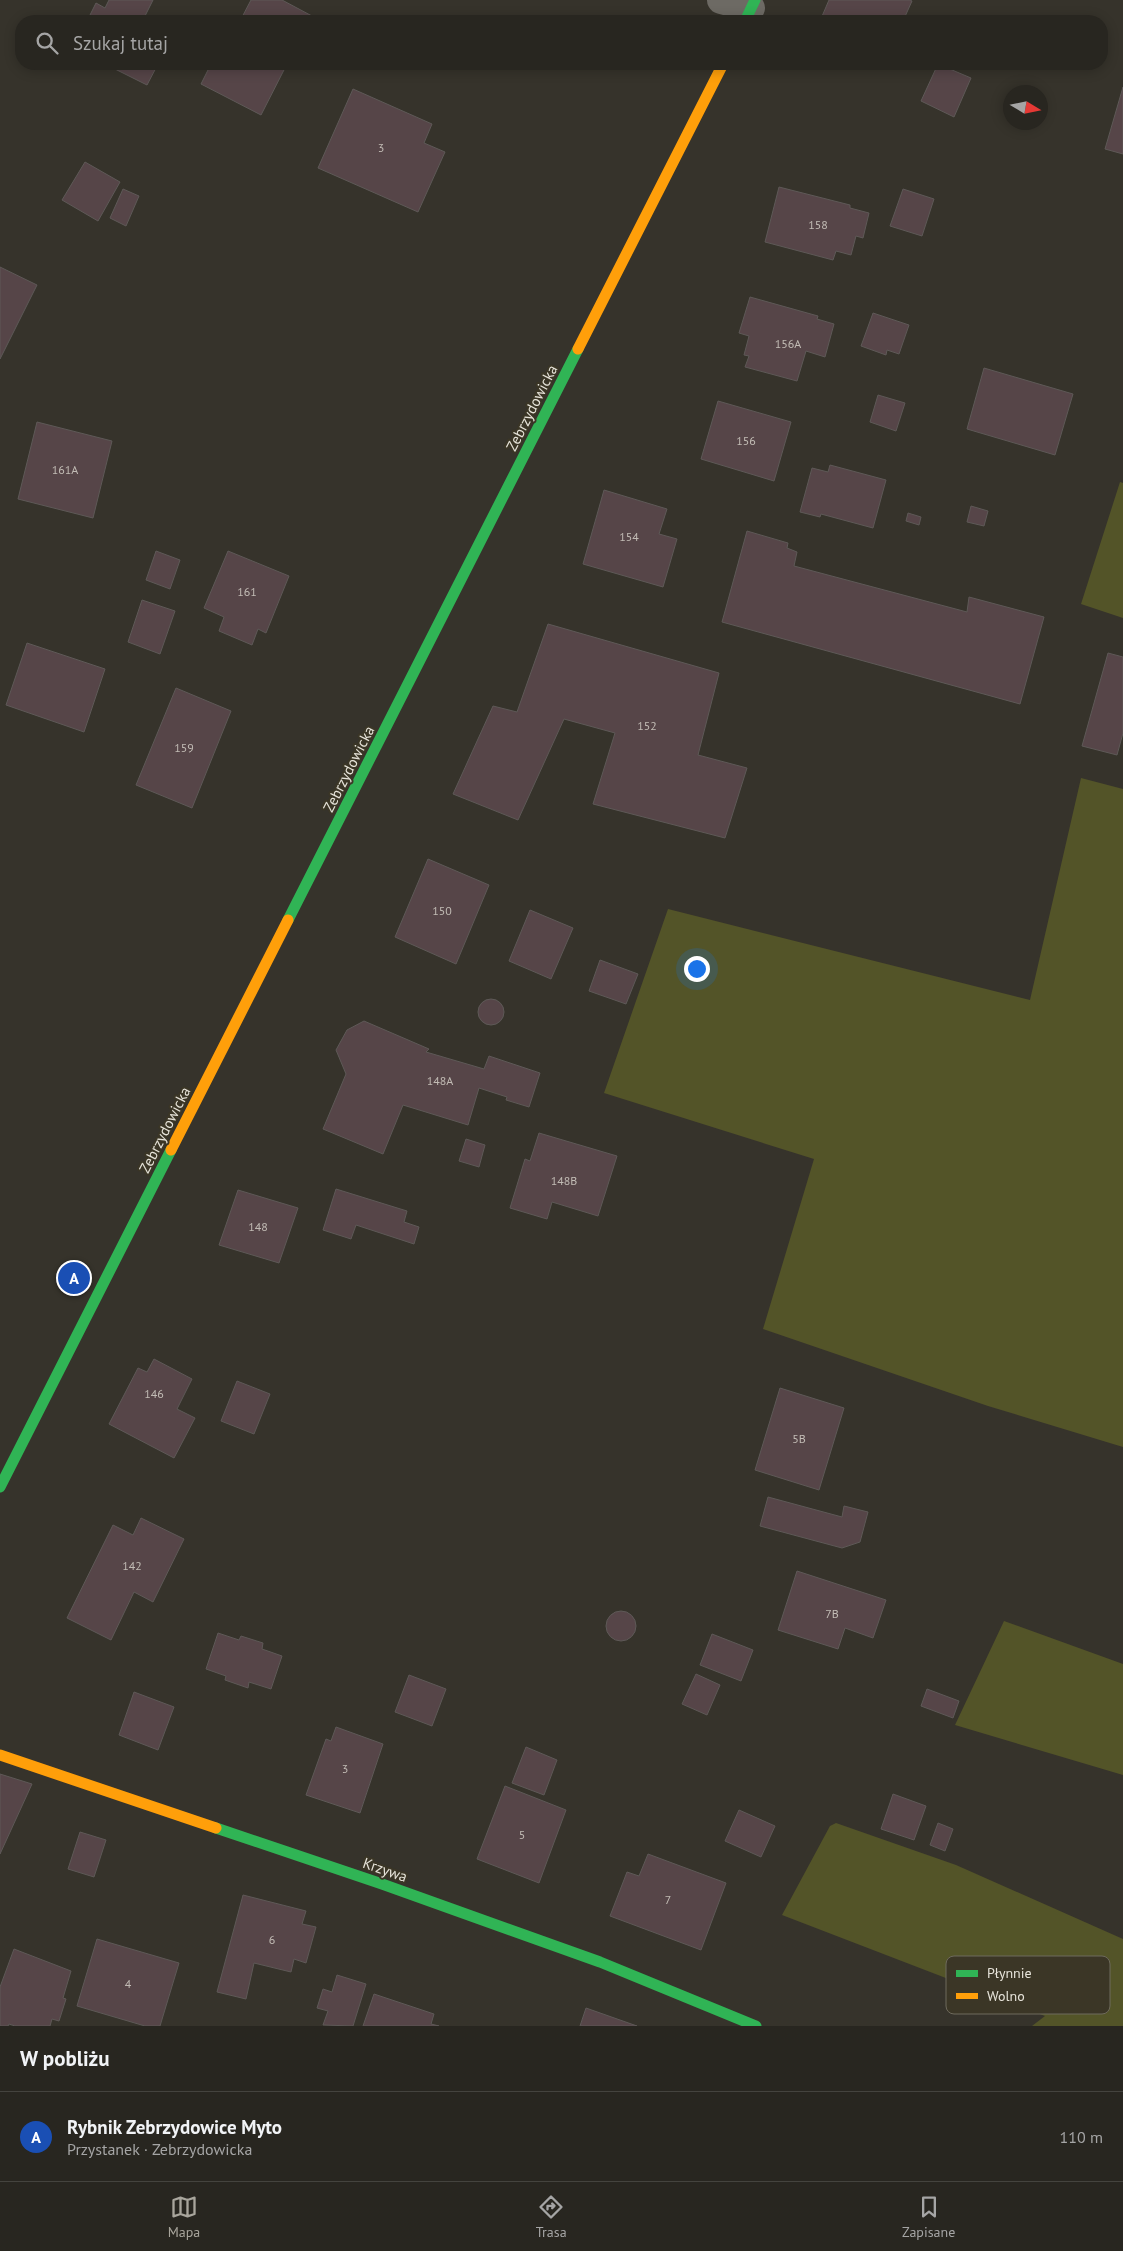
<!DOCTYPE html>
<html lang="pl">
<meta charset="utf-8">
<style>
:root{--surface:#282620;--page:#34322d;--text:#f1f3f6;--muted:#a5a5a5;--line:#44433e;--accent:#a8a59c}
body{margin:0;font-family:"PT Sans",sans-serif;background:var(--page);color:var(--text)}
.compass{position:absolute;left:1003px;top:85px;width:45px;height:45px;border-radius:50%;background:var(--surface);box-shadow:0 2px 12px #0003;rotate:100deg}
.you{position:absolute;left:696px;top:968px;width:18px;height:18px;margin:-12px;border:4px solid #fff;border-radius:50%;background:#1a73e8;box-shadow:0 0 0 8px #1a73e833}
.badge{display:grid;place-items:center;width:32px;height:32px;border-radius:50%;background:var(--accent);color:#fff;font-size:16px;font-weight:700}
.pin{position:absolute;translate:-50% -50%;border:2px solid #fff;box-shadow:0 1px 5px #0006}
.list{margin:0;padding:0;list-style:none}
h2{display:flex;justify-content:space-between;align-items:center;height:65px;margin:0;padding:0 20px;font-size:21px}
h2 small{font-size:16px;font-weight:400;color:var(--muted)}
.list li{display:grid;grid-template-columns:32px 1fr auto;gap:15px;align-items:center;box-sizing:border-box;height:90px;padding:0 20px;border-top:1px solid var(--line)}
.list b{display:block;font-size:19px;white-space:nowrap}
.list p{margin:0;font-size:16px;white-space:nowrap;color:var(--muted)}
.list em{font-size:16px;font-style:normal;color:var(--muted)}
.icon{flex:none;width:28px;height:28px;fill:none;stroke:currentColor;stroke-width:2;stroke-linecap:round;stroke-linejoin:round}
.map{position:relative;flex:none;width:1123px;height:2026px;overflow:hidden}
.search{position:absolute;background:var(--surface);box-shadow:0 2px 12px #0003;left:15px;right:15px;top:15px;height:55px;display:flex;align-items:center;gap:12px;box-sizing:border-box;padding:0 18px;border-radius:20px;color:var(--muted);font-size:19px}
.sheet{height:155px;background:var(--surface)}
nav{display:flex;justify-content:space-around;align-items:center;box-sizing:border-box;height:70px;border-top:1px solid var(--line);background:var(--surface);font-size:14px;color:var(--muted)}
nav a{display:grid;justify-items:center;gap:2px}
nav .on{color:var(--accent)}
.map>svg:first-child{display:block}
</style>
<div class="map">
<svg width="1123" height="2026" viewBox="0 0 1123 2026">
<rect width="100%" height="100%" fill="#36332b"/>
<path fill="#535428" d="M 1120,482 L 1123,483 L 1123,618 L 1081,604 Z
M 1081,778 L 1123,789 L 1123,1447 L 988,1406 L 763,1329 L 814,1159 L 604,1093 L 668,909 L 1030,1000 Z
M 1004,1621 L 1123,1664 L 1123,1775 L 955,1725 Z
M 836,1823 L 956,1865 L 1123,1939 L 1123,2026 L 1032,2026 L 1045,2016 L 782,1915 L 830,1826 Z"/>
<path fill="#564548" stroke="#5e5957" d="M 109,0 L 153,0 L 145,16 L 155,21 L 87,21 L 96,3 L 105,8 Z
M 251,0 L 282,0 L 312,16 L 309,21 L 240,21 Z
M 829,0 L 910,0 L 912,1 L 903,21 L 820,21 Z
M 105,64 L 158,64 L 147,85 Z
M 211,64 L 287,64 L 261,115 L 201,84 Z
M 938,64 L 971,78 L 954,117 L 921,101 Z
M 1123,87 L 1123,154 L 1105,149 Z
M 353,89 L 432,124 L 424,143 L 445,152 L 418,212 L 318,168 Z
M 85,162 L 120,182 L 98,221 L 62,200 Z
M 779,187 L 850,205 L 850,208 L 869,213 L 863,238 L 856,236 L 851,255 L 836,251 L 833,260 L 765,242 Z
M 123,189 L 139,196 L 126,226 L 110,218 Z
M 903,189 L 934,199 L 922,236 L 890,226 Z
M 0,267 L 37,285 L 0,359 Z
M 750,297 L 818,316 L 817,319 L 834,324 L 825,357 L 806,351 L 797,381 L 745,367 L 749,356 L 744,355 L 749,336 L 739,333 Z
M 873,313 L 909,325 L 899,354 L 887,350 L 886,355 L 861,346 Z
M 984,368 L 1073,394 L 1055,455 L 967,429 Z
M 878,395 L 905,403 L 896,431 L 870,422 Z
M 718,401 L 791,422 L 774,481 L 701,459 Z
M 37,422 L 112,441 L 93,518 L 18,499 Z
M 830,465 L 886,480 L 873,528 L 821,514 L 820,517 L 800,512 L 812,468 L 828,472 Z
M 604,490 L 667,509 L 659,534 L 677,539 L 663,587 L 583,564 Z
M 971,506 L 988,511 L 984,526 L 967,522 Z
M 908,513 L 921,517 L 919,525 L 906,521 Z
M 747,531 L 788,543 L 787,548 L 797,552 L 794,566 L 967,612 L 969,597 L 1044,617 L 1020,704 L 722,622 Z
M 156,551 L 180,560 L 170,589 L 146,580 Z
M 228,551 L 289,576 L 266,633 L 258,629 L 252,645 L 219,631 L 224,617 L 204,608 Z
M 142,600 L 175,611 L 160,654 L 128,642 Z
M 548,624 L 719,673 L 698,755 L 747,768 L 725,838 L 593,804 L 615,733 L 564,719 L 518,820 L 453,794 L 493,706 L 517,712 Z
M 27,643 L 105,669 L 84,732 L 6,705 Z
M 1108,653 L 1123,657 L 1123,733 L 1117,755 L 1082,746 Z
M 176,688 L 231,711 L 192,808 L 136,785 Z
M 428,859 L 489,885 L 456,964 L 395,937 Z
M 530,910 L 573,928 L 551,979 L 509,961 Z
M 600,960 L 638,974 L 626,1004 L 589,991 Z
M478 1012a13 13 0 1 1 26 0a13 13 0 1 1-26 0Z
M 364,1021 L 429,1049 L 426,1052 L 484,1069 L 489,1056 L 540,1073 L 529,1107 L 506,1100 L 507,1097 L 479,1088 L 468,1125 L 403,1105 L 383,1154 L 323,1129 L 346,1074 L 336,1050 L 347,1030 Z
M 539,1133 L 617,1156 L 598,1216 L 552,1202 L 547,1219 L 510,1208 L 525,1159 L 530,1161 Z
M 466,1139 L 485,1145 L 479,1167 L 459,1161 Z
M 336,1189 L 407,1211 L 404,1222 L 419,1227 L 414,1244 L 356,1225 L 351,1239 L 323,1230 Z
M 238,1190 L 298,1208 L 279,1263 L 219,1245 Z
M 154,1359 L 192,1379 L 177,1409 L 195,1418 L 174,1458 L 109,1424 L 138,1368 L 147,1372 Z
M 237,1381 L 270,1394 L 254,1434 L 221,1421 Z
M 780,1388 L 844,1408 L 819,1490 L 755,1470 Z
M 768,1497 L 842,1517 L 844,1506 L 868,1512 L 860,1542 L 842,1548 L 760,1526 Z
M 141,1518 L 184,1539 L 153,1602 L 134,1592 L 111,1640 L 67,1618 L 113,1525 L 133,1535 Z
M 797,1571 L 886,1600 L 873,1638 L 845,1628 L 838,1649 L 778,1630 Z
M606 1626a15 15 0 1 1 30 0a15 15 0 1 1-30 0Z
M 218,1633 L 239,1640 L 241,1636 L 263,1643 L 262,1649 L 282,1656 L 271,1689 L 249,1682 L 248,1688 L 225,1680 L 226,1676 L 206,1669 Z
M 712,1634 L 753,1650 L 741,1681 L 700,1665 Z
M 696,1674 L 720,1685 L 707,1715 L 682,1704 Z
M 409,1675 L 446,1689 L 432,1726 L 395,1712 Z
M 927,1689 L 959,1701 L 953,1718 L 921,1706 Z
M 134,1692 L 174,1707 L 158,1750 L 119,1735 Z
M 336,1727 L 383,1744 L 360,1813 L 306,1795 L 326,1739 L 331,1741 Z
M 526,1747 L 557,1760 L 544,1795 L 512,1783 Z
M 0,1774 L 32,1784 L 0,1854 Z
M 505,1786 L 566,1810 L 539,1883 L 477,1859 Z
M 893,1794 L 926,1806 L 914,1840 L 881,1829 Z
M 739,1810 L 775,1826 L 761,1857 L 725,1841 Z
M 938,1823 L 953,1829 L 945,1851 L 930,1845 Z
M 80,1832 L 106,1840 L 94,1877 L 68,1869 Z
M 648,1854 L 726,1883 L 701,1950 L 610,1916 L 627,1872 L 639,1876 Z
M 243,1895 L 306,1911 L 302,1924 L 316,1927 L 306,1963 L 294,1959 L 291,1972 L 254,1963 L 246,1999 L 217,1992 Z
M 97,1939 L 179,1963 L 160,2026 L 145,2026 L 77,2006 Z
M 14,1949 L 71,1971 L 63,1998 L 66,1999 L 59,2021 L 52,2019 L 50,2026 L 15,2026 L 9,2024 L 8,2026 L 0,2026 L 0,1987 Z
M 337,1975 L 366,1984 L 353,2026 L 323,2025 L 328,2011 L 317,2008 L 323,1989 L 332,1992 Z
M 374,1994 L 434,2014 L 431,2024 L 439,2026 L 363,2026 Z
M 586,2008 L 637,2026 L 580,2026 Z"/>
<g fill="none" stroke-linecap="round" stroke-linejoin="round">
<path stroke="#6d6a64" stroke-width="28" d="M 721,0 L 751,8"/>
<path stroke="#30b455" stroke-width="11" d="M 745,21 L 755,0
M 288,920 L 578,349
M 0,1487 L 171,1150
M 216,1828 L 382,1884 L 600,1962 L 756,2026"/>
<path stroke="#ff9f0a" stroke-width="11" d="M 578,349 L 723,64
M 171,1150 L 288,920
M 0,1755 L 216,1828"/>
</g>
<g text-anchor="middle" stroke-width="4" stroke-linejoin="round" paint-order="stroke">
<g font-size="12" fill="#c2bcb5">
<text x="381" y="152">3</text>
<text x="818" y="229">158</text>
<text x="788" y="348">156A</text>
<text x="746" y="445">156</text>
<text x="65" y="474">161A</text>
<text x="629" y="541">154</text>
<text x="247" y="596">161</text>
<text x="647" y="730">152</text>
<text x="184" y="752">159</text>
<text x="442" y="915">150</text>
<text x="440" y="1085">148A</text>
<text x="564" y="1185">148B</text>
<text x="258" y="1231">148</text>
<text x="154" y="1398">146</text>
<text x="799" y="1443">5B</text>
<text x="132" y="1570">142</text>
<text x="832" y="1618">7B</text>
<text x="345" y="1773">3</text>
<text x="522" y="1839">5</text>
<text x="668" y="1904">7</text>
<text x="272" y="1944">6</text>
<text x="128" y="1988">4</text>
</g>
<g font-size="15" fill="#e6e3d9" stroke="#3b3626">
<text transform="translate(532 408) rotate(-63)" y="5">Zebrzydowicka</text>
<text transform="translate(349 769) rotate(-63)" y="5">Zebrzydowicka</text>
<text transform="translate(165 1130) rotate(-63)" y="5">Zebrzydowicka</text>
<text transform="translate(385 1870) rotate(19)" y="5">Krzywa</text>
</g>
</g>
<rect x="946" y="1956" width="164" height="58" rx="8" fill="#3b3626" stroke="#6e6a5c" stroke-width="1"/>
<rect x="956" y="1970" width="22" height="7" fill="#30b455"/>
<rect x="956" y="1993" width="22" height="6" fill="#ff9f0a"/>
<g font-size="14" fill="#e6e3d9">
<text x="987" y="1978">Płynnie</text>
<text x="987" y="2001">Wolno</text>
</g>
</svg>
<svg class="compass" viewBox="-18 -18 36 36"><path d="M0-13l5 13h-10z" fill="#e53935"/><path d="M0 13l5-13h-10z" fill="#a5a5a5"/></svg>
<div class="you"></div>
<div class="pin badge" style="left:74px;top:1278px;background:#1a4fb4">A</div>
<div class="search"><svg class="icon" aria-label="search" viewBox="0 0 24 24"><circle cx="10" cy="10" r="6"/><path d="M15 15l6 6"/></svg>Szukaj tutaj</div>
</div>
<section class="sheet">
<h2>W pobliżu<small></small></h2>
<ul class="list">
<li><span class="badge" style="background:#1a4fb4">A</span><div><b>Rybnik Zebrzydowice Myto</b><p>Przystanek · Zebrzydowicka</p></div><em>110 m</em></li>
</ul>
</section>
<nav>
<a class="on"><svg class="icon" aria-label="map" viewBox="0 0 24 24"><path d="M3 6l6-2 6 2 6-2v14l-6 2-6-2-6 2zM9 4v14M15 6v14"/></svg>Mapa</a>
<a><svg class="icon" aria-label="directions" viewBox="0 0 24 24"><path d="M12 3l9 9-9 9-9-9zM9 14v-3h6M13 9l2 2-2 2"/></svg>Trasa</a>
<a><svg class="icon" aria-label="saved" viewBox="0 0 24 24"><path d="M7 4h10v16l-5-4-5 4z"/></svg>Zapisane</a>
</nav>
